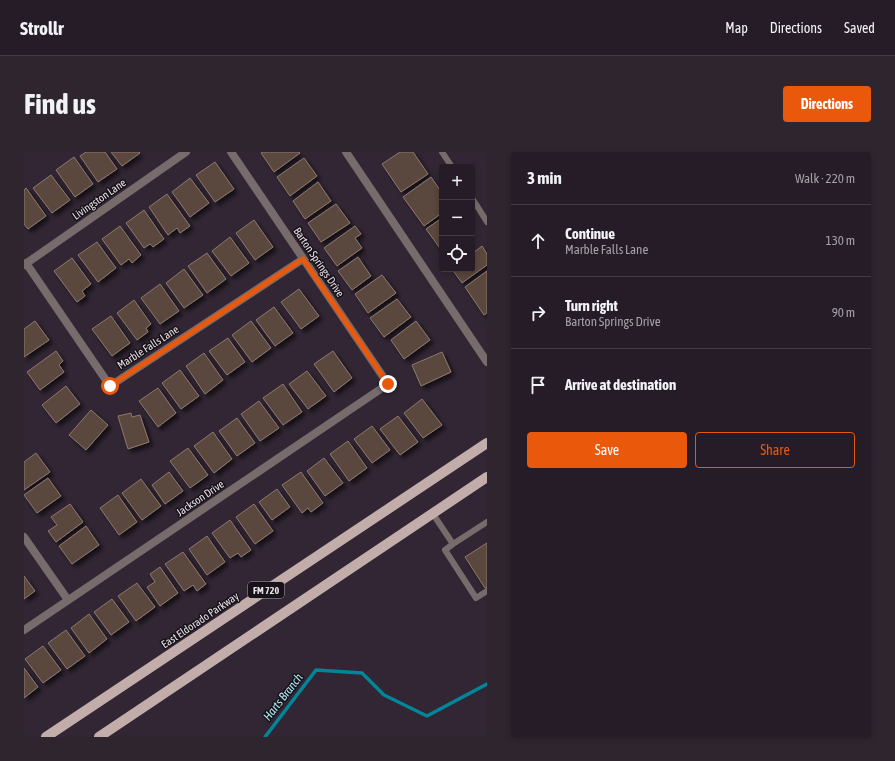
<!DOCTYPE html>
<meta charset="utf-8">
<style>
:root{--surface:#261c27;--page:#2e252f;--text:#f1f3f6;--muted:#a4a1a7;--line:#423a44;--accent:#ea580c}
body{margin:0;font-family:"Asap Condensed",sans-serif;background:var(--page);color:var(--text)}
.controls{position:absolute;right:12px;top:12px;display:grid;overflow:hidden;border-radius:4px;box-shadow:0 2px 6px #0003}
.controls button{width:36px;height:36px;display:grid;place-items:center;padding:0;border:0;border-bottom:1px solid var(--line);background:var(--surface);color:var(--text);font:20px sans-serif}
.stop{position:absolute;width:12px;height:12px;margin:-9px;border:3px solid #ea580c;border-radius:50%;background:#fff}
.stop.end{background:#ea580c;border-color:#fff;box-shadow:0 1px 4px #0008}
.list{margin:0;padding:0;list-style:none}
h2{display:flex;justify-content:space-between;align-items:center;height:52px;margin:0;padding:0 16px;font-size:17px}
h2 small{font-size:13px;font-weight:400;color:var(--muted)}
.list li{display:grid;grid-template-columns:26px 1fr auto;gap:12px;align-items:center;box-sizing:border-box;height:72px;padding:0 16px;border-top:1px solid var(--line)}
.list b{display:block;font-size:15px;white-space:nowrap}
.list p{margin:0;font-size:13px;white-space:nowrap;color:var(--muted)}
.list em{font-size:13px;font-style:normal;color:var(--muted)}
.actions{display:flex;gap:8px;padding:12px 16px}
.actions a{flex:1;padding:9px 0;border:1px solid var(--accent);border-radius:4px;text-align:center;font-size:14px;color:var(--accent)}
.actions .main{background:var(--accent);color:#fff}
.icon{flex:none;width:22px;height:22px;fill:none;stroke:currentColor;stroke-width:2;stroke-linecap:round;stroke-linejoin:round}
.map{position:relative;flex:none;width:463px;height:585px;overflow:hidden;border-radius:4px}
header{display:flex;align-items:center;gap:24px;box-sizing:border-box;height:56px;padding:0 20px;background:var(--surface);border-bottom:1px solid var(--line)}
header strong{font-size:19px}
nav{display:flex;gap:22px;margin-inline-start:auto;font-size:14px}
.intro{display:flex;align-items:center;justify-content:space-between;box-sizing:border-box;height:96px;padding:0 24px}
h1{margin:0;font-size:28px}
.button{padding:10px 18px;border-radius:4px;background:var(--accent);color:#fff;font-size:14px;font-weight:700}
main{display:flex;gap:24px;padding:0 24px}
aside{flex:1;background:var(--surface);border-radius:4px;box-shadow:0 2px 6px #0003}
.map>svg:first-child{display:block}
</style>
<header>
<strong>Strollr</strong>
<nav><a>Map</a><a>Directions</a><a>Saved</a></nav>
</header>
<div class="intro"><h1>Find us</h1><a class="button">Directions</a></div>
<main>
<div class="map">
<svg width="463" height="585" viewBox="0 0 463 585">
<defs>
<filter id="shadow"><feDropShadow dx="3.5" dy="3.5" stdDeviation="2" flood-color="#0009"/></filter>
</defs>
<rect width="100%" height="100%" fill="#322634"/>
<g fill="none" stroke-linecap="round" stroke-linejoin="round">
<path stroke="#008699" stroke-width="3.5" d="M 241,585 L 292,518 L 338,521 L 360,543 L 403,564 L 463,532"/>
</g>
<path fill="#5a473e" stroke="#8d786f" filter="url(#shadow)" d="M 62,0 L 81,0 L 93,17 L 74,30 L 56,4 Z
M 87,0 L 115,0 L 116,1 L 98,14 Z
M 239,0 L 275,0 L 276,1 L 250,20 L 237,1 Z
M 376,0 L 389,0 L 404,22 L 377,40 L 358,12 Z
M 50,5 L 69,32 L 51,45 L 32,18 Z
M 280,6 L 293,24 L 266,44 L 253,25 Z
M 191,10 L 210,37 L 191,50 L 172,23 Z
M 27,23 L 46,48 L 28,61 L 9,36 Z
M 407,25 L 418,41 L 418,61 L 400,74 L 379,45 Z
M 166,26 L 185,51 L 166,65 L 148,40 Z
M 294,30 L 307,49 L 281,67 L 269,49 Z
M 2,36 L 22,64 L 4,77 L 0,72 L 0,38 Z
M 143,42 L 166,74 L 156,81 L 153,76 L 144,83 L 125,55 Z
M 312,52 L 326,71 L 297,90 L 284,71 Z
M 120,58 L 140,87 L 129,95 L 126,92 L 120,96 L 102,71 Z
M 418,66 L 418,99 L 402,77 Z
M 230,68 L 249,95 L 231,108 L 212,81 Z
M 96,74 L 117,103 L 108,111 L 105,107 L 97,113 L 78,87 Z
M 331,74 L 337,82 L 331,86 L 338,96 L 313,114 L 300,96 Z
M 206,85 L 225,111 L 207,124 L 188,99 Z
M 73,90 L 92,116 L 74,130 L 54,103 Z
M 458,94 L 463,102 L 463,113 L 438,131 L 428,117 L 448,117 L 448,102 Z
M 183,101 L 202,127 L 183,141 L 164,114 Z
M 334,105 L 347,124 L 328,138 L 314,119 Z
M 48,106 L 67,132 L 58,139 L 61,144 L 53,150 L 30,119 Z
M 160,117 L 179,143 L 160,156 L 142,131 Z
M 463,119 L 463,161 L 460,163 L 441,135 Z
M 358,123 L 372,141 L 344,161 L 331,142 Z
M 136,132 L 155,159 L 136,172 L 117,146 Z
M 275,137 L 295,164 L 277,177 L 257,150 Z
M 373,147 L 387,165 L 360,185 L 346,166 Z
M 110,148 L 127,172 L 122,176 L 124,180 L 113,188 L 93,161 Z
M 250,155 L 269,181 L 251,194 L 232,168 Z
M 87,164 L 106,191 L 88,204 L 68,177 Z
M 11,169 L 25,188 L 0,205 L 0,177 Z
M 227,169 L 247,196 L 228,210 L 208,183 Z
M 392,169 L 406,188 L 380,207 L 367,188 Z
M 204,186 L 221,210 L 203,223 L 185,199 Z
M 32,199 L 39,209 L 35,213 L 40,220 L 16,238 L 3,220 Z
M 309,199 L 328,226 L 310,240 L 290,212 Z
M 418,200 L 427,220 L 397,234 L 388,213 Z
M 180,201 L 199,228 L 181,242 L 162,214 Z
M 156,218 L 175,244 L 157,257 L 138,231 Z
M 283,219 L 302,244 L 284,257 L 265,232 Z
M 259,232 L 278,260 L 259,273 L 239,246 Z
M 42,234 L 56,252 L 32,271 L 18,253 Z
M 134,236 L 152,261 L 134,275 L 115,249 Z
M 398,247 L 418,273 L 399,286 L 380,261 Z
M 235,249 L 255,276 L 236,289 L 217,262 Z
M 67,258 L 84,273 L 62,298 L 45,283 Z
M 107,261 L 108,265 L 116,263 L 125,290 L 104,297 L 94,264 Z
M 374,264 L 394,290 L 376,303 L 356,277 Z
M 213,266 L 231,291 L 213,304 L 195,279 Z
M 348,274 L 366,298 L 348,311 L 330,287 Z
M 189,280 L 208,307 L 190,321 L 170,294 Z
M 324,289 L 343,316 L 325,329 L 306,302 Z
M 164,296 L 184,323 L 166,336 L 146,309 Z
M 12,301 L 26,320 L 0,338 L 0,310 Z
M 300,306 L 319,331 L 301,344 L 283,319 Z
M 145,320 L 159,339 L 141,352 L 128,333 Z
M 277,320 L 299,351 L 287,360 L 284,356 L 278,361 L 258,333 Z
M 24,326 L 37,344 L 13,361 L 0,343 Z
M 117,327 L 137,354 L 118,368 L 98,341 Z
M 253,337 L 266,355 L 248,368 L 235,350 Z
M 94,343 L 113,370 L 95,383 L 76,356 Z
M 46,352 L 59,370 L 32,390 L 24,379 L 33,373 L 27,365 Z
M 230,352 L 249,379 L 231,392 L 212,365 Z
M 206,368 L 227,398 L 217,405 L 214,401 L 206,406 L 188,381 Z
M 62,374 L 75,393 L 48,412 L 35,394 Z
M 183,384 L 201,410 L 183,423 L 165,397 Z
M 463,391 L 463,435 L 461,436 L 441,405 Z
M 159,400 L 182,432 L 173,439 L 169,433 L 160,439 L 141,412 Z
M 136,415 L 154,441 L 136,454 L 123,435 L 131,430 L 126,422 Z
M 0,424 L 11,439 L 0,447 Z
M 113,431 L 131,455 L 112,469 L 94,444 Z
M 88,447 L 105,470 L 87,483 L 70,460 Z
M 65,462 L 83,487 L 65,501 L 47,476 Z
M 42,478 L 61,504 L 43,517 L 24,491 Z
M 19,494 L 37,518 L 19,531 L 1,507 Z
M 0,516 L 14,535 L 0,546 Z"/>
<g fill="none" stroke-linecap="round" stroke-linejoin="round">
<path stroke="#776c6b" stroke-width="6" d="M 418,0 L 428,15
M 448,46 L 463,70
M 409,362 L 429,392 L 463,370
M 429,392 L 421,398 L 452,446 L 463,439"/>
<path stroke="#776c6b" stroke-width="8" d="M 322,0 L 463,210
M 2,111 L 86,234 L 279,107
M 0,113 L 162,0
M 0,385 L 44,448
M 0,478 L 364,232 L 207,0"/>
<path stroke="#c3adaa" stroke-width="10" d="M 22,585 L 463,291
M 75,585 L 463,325"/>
</g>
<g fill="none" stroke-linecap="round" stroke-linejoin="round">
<path stroke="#ea580c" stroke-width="5" d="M 86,234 L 279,107 L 364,232"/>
</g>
<g text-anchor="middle" stroke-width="3" stroke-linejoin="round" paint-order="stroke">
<rect fill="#171218" stroke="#a9a2aa" stroke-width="1" x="224" y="430" width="36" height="16" rx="3"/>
<g font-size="10" font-weight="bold" fill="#e8e0e9">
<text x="242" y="442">FM 720</text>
</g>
<g font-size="11" fill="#e8e0e9" stroke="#171218">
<text transform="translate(75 47) rotate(-35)" y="4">Livingston Lane</text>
<text transform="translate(295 110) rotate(56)" y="4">Barton Springs Drive</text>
<text transform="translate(124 195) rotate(-33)" y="4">Marble Falls Lane</text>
<text transform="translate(176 346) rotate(-34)" y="4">Jackson Drive</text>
<text transform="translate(176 468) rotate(-34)" y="4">East Eldorado Parkway</text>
</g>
<g font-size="12" font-style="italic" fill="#ade8f4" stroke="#171218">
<text transform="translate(259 545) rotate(-52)" y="4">Harts Branch</text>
</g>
</g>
</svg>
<div class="controls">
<button>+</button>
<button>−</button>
<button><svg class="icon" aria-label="locate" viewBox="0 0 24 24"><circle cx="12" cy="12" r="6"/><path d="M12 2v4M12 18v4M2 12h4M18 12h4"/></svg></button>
</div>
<div class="stop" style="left:86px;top:234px"></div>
<div class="stop end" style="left:364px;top:232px"></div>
</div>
<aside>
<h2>3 min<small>Walk · 220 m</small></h2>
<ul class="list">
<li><svg class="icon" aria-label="ahead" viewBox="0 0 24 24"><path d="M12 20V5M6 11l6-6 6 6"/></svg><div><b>Continue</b><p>Marble Falls Lane</p></div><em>130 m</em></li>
<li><svg class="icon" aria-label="right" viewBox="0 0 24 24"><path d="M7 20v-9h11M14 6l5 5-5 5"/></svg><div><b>Turn right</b><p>Barton Springs Drive</p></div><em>90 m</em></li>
<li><svg class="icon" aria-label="arrive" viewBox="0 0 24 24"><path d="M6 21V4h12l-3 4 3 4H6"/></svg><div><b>Arrive at destination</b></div></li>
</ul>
<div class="actions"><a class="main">Save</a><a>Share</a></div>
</aside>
</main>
